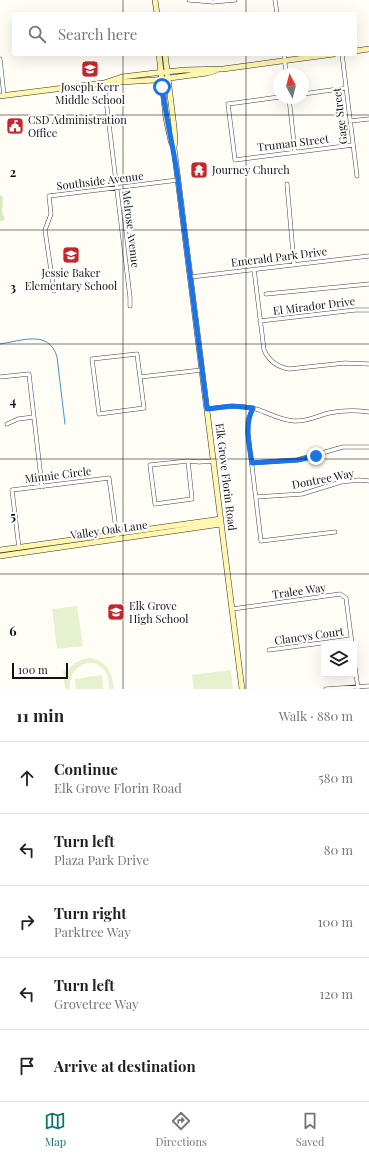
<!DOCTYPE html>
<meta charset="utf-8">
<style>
:root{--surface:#fff;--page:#f2f2f2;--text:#222;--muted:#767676;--line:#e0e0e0;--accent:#0f766e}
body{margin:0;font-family:"Playfair Display",serif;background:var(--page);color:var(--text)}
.controls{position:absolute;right:12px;bottom:12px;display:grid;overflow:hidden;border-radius:4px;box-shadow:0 4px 16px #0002}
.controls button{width:36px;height:36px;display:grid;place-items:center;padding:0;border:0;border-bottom:1px solid var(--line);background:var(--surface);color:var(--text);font:20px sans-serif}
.compass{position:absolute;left:273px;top:68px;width:36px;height:36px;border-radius:50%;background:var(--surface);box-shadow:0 4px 16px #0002;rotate:353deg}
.scale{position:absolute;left:12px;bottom:10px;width:56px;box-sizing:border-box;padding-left:4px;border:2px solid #111;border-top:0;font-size:11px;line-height:14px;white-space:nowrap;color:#111;-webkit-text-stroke:3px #fff;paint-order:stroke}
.stop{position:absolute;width:12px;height:12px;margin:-9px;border:3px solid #1a73e8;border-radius:50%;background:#fff}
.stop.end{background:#1a73e8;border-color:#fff;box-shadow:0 1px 4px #0008}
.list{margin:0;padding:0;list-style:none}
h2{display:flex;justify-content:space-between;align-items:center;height:52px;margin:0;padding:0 16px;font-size:17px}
h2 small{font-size:13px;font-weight:400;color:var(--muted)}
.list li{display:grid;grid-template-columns:26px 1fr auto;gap:12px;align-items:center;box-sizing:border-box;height:72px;padding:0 16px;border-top:1px solid var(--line)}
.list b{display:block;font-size:15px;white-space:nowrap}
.list p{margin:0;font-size:13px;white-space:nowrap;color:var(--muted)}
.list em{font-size:13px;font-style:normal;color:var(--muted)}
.icon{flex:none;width:22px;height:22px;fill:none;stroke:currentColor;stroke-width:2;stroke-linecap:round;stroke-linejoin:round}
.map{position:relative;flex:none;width:369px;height:689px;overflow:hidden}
.search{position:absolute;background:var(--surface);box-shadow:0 4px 16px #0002;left:12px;right:12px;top:12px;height:44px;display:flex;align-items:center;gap:10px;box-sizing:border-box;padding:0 14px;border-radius:4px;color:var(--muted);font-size:15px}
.sheet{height:412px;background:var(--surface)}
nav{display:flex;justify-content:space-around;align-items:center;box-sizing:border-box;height:56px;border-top:1px solid var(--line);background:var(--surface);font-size:11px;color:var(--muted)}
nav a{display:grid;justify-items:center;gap:2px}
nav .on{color:var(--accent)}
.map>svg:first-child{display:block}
</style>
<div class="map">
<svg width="369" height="689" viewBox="0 0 369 689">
<rect width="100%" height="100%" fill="#fffdf5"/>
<path fill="#d5ebbd" d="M 0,195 L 3,197 L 2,211 L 5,220 L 0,221 Z"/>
<path fill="#e6f2cf" d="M 77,606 L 83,646 L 57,649 L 52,609 Z
M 90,658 C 108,661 112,673 114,689 L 109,689 C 109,684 109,678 106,673 C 95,653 67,665 70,689 L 65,689 L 63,671 L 67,671 C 73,663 80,659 90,658 Z
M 231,670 L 233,689 L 194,689 L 192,675 Z
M 102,675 L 103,689 L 76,689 L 75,679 Z"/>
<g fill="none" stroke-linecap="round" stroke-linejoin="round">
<path stroke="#3f96cf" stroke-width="1" d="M 0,344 C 21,341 49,329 57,357 L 65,424"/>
<g stroke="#444" stroke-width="4.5">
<path id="street" d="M 189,0 L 213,2 L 235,0
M 275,0 L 277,14
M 284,54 L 286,74
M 342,54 L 357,176
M 0,59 L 4,96
M 104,83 L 130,297 L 130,306
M 303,94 L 346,88
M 279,97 L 228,104 L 235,160 L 353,145
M 289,98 L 295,152
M 350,121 L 369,119
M 287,184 L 294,264
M 254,269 L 264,350 C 269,361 277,367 289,369 L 345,363 L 369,364
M 191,277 L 369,256
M 54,291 L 45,230 L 51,214 L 49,196 L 178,180
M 266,294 L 369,284
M 260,321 L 355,310 L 369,310
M 137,354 L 144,408 L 99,414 L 92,359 Z
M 0,377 L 29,374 L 42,487
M 140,377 L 202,370
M 253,408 L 248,420 L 248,433 L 261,541 L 335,532
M 207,409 C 224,407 239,404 256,409 C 269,413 280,420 294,421 C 307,422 317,416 329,413 C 343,410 356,410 369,412
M 7,424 L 18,419 L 34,417
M 188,461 L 192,499 L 155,504 L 150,465 Z
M 188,461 L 199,462 L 214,461
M 252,463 L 297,460 L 343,447 L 369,447
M 256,497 L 302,494 L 341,482 L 359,480 L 369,481
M 19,548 L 12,490 L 109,478 L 117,536
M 232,609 L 340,594 L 346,598 L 352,644
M 269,650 L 351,639
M 354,661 L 358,688
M 326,689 L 369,686"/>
</g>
<g stroke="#333" stroke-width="6">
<path id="secondary" d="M 155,0 L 157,14
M 355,51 L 369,49
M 159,54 L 166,118 L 171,141 L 174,148 L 178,180 L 242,689
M 165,54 L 174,127 L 175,141 L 174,147
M 104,83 L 122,77 L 155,73 L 185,70 L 223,69 L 334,54
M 0,96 L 104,83 L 155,80 L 207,73 L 217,70
M 0,550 L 221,519
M 0,556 L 221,524"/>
</g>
<use href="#street" stroke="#fff" stroke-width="3.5"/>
<use href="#secondary" stroke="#fff6b0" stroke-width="5"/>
</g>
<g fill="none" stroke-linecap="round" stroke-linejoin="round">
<path stroke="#1a73e8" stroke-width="5" d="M 162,87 C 166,119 174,149 178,180 L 207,409 L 232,406 L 253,408 C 244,425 249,445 252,463 L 298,460 L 316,456"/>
</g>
<path fill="none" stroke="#111" stroke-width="1" stroke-opacity="0.55" d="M 123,0 L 123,14M 246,0 L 246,14M 123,54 L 123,689M 246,54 L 246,689M 0,115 L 369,115M 0,230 L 369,230M 0,344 L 369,344M 0,459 L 369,459M 0,574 L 369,574"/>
<defs>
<g id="school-square" transform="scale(0.9)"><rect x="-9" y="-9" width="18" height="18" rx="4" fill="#c4262e" stroke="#fff"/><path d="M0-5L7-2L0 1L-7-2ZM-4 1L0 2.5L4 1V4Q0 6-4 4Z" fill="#fff"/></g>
<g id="civic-square" transform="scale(0.9)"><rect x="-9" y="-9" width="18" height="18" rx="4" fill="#c4262e" stroke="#fff"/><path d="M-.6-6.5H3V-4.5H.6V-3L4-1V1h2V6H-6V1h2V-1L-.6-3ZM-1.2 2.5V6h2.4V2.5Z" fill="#fff"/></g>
<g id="temple-square" transform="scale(0.9)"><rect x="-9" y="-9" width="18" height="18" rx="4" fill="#c4262e" stroke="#fff"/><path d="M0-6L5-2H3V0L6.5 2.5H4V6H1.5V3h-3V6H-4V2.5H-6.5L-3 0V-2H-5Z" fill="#fff"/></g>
</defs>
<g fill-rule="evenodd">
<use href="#school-square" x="90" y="69"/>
<use href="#civic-square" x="15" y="126"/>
<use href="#temple-square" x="199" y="170"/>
<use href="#school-square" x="71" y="255"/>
<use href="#school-square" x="116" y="612"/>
</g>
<g text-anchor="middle" stroke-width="4" stroke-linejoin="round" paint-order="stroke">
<g font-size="11" fill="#111" stroke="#fff" text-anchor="start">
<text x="90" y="91" text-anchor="middle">Joseph Kerr<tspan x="90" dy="13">Middle School</tspan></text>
<text x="28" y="124">CSD Administration<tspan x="28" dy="13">Office</tspan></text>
<text x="212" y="174">Journey Church</text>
<text x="71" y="277" text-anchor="middle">Jessie Baker<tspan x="71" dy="13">Elementary School</tspan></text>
<text x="129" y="610">Elk Grove<tspan x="129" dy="13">High School</tspan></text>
</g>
<g font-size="11" fill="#111" stroke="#fff">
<text transform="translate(340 116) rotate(-97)" y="4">Gage Street</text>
<text transform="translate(293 143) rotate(-7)" y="4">Truman Street</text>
<text transform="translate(100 181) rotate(-7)" y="4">Southside Avenue</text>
<text transform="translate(131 229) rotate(83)" y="4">Melrose Avenue</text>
<text transform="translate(279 257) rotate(-7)" y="4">Emerald Park Drive</text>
<text transform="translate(314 306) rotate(-7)" y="4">El Mirador Drive</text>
<text transform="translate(58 475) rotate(-7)" y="4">Minnie Circle</text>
<text transform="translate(226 477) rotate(83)" y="4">Elk Grove Florin Road</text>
<text transform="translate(323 479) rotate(-11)" y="4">Dontree Way</text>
<text transform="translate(109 530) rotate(-8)" y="4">Valley Oak Lane</text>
<text transform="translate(299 591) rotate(-8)" y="4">Tralee Way</text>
<text transform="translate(309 636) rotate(-8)" y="4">Clancys Court</text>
</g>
</g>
<g font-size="13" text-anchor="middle" font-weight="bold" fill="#111" stroke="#fff" stroke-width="4" stroke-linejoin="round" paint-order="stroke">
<text x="13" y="177">2</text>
<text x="13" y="292">3</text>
<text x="13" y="406">4</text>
<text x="13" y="521">5</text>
<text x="13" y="636">6</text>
</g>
</svg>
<div class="controls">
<button><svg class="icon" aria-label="layers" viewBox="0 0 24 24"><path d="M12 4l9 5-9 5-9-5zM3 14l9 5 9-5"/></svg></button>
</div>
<svg class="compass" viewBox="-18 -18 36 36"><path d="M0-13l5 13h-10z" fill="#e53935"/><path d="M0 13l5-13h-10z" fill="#767676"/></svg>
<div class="scale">100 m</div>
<div class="stop" style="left:162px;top:87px"></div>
<div class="stop end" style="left:316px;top:456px"></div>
<div class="search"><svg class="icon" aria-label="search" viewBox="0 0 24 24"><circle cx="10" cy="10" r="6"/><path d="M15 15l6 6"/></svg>Search here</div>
</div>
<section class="sheet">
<h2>11 min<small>Walk · 880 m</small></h2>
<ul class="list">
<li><svg class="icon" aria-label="ahead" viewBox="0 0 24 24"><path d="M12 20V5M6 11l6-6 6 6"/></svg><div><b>Continue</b><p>Elk Grove Florin Road</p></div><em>580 m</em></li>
<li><svg class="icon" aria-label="left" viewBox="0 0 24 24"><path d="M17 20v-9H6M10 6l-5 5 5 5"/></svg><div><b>Turn left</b><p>Plaza Park Drive</p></div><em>80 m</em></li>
<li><svg class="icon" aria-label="right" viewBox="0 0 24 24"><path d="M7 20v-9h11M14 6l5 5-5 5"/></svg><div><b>Turn right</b><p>Parktree Way</p></div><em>100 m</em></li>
<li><svg class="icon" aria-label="left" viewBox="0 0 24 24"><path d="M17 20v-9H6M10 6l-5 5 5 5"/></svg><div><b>Turn left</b><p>Grovetree Way</p></div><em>120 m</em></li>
<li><svg class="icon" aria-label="arrive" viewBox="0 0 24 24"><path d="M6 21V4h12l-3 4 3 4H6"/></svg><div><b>Arrive at destination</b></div></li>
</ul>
</section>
<nav>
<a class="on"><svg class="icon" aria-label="map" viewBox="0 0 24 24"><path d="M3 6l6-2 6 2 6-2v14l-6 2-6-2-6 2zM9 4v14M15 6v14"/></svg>Map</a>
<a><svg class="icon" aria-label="directions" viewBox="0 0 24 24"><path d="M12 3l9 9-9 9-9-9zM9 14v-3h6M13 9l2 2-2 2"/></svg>Directions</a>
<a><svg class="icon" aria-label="saved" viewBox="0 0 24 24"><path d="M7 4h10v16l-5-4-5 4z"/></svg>Saved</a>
</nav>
